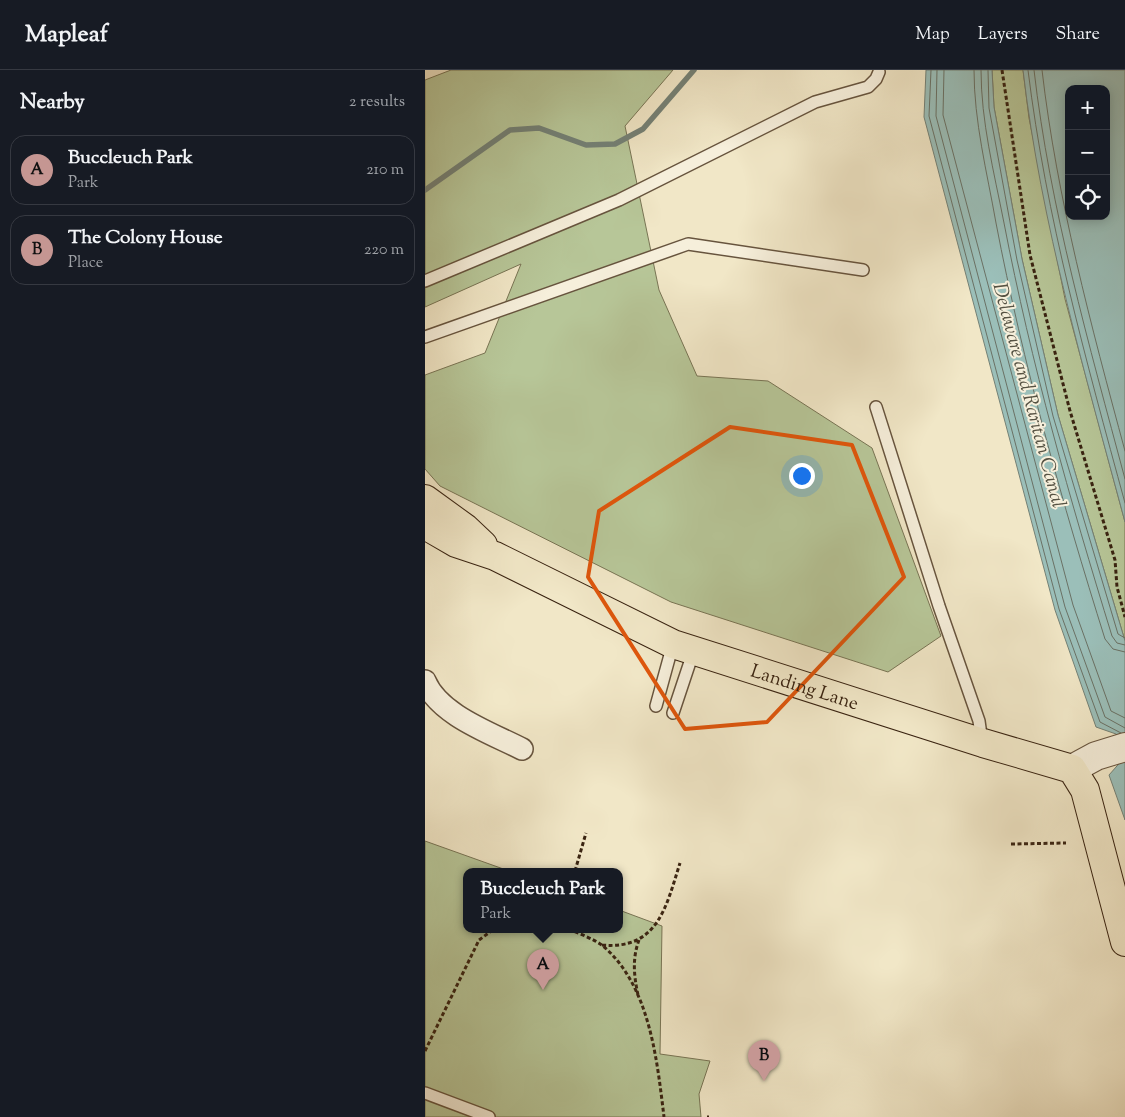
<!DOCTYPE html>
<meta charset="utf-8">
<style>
:root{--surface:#171b24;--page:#242831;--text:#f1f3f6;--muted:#9ea1a6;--line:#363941;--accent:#c59692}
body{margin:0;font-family:"Sorts Mill Goudy",serif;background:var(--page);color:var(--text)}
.controls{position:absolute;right:15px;top:15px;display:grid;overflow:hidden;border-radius:10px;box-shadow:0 2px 12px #0003}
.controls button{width:45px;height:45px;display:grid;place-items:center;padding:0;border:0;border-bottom:1px solid var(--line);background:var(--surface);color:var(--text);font:25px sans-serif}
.you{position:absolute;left:376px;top:405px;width:18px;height:18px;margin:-12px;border:4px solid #fff;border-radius:50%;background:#1a73e8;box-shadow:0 0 0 8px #1a73e833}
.badge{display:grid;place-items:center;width:32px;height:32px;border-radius:50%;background:var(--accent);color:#111;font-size:16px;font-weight:700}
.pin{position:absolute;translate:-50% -41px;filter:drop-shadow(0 1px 2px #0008)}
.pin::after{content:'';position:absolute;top:26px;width:18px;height:15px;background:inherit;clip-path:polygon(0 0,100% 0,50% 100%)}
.popup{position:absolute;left:38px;top:798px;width:160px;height:65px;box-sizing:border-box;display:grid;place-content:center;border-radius:10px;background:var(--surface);filter:drop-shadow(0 1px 4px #0005);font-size:16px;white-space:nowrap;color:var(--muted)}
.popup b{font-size:19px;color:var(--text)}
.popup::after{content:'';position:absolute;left:50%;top:100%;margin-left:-10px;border:10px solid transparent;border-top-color:var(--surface)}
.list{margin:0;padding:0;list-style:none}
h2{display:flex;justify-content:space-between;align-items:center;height:65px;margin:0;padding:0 20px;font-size:21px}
h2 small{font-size:16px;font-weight:400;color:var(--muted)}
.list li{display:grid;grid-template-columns:32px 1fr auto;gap:15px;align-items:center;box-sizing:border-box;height:70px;margin:0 10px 10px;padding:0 10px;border:1px solid var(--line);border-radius:15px}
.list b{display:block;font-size:19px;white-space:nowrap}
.list p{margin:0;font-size:16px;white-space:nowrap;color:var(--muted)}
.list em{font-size:16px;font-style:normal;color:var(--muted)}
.icon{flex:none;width:28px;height:28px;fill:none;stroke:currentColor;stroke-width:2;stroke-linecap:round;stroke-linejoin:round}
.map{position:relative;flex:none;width:700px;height:1047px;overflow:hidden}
header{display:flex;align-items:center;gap:30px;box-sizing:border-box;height:70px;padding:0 25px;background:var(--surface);border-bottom:1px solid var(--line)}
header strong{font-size:24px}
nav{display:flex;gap:28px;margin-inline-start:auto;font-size:18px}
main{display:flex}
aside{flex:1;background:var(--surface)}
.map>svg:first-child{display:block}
</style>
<header>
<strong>Mapleaf</strong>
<nav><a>Map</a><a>Layers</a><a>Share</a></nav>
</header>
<main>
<aside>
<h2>Nearby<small>2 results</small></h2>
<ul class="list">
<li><span class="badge">A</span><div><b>Buccleuch Park</b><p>Park</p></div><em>210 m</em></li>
<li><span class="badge">B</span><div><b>The Colony House</b><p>Place</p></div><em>220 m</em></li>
</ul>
</aside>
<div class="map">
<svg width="700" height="1047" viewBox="0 0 700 1047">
<rect width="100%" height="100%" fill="#f1e7c7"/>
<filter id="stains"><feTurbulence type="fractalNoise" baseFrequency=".004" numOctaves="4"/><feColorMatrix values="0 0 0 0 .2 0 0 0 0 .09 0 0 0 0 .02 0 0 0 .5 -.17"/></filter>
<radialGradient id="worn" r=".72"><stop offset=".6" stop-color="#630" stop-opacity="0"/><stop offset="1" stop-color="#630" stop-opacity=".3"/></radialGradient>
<path fill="#b7c698" stroke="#787454" d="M 26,0 L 248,0 L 200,56 L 234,220 L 272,306 L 343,311 L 447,378 L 516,566 L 463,602 L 246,532 L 15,416 L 0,399 L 0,305 L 60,283 L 96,194 L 0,237 L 0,10 Z
M 567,0 L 598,0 L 604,48 L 640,229 L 700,452 L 700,571 L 633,345 L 597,189 L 569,37 Z
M 0,771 L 84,801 L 42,801 L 42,859 L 194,859 L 194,840 L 237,856 L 235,984 L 285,991 L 274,1024 L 276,1047 L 0,1047 Z"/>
<path fill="#9bbfb9" stroke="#748176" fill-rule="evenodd" d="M 501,0 L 567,0 L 569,37 L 597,189 L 633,345 L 700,571 L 700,750 L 684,705 L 699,688 L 691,664 L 671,657 L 630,540 L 499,47 Z
M 598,0 L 700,0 L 700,452 C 660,303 616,154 598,0 ZM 644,19 L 681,19 L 681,146 L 644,146 Z"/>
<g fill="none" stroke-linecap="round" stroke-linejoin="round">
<path stroke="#6a7165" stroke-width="1" d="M 506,0 L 504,46 L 634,539 L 675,652 L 696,663
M 512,0 L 511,46 L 640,537 L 680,647 L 700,658
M 519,0 L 518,45 L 648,535 L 686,641 L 700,648
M 549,0 C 549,52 562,102 571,153 C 598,294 637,432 680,569 L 688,579 L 700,582
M 556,0 C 556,52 569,102 579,153 C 606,293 645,430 687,566 L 692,573 L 700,575
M 563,0 L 564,38 L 592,190 L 628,346 L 693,564 L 700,568
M 603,0 C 621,147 661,290 700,433
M 609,0 C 625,139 664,274 700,409
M 617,0 C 632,129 666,255 700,381"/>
<path stroke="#748176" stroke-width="5.5" d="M 0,120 L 85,60 L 114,58 L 161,75 L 190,74 L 218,59 L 269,0"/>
<g stroke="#67543e" stroke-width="14">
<path id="service" d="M 0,211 L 194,130 L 390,32 L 443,17 L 451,9 L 454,2
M 0,267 L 263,174 L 438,200
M 451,337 L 514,536 L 554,651 L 557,672
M 231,636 L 248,574
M 248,643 L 269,580
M 0,1023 L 64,1047"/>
</g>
<g stroke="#67543e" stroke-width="24">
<path id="minor" d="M 0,611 C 14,645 66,663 97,679"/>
</g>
<g stroke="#67543e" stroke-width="30">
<path id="tertiary" d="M 647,699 L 671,686 L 700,677"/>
</g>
<g stroke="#392311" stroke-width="30">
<g id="primary">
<path d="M 0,429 L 40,458 L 58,475"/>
<path id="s1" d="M 0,455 L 31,473 L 70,486 L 248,574 L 558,673 L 647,699 L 660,720 L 700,872"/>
</g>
</g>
<path stroke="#392311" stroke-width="3" stroke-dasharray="4 2.5" stroke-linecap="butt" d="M 577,0 L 605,185 L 645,341 L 690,490 L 692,517 L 700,547
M 586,774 L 641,773
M 150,801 L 161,763
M 144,859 C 155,864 169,869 178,876 C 225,916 232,990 239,1047
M 177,875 C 233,880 241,837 255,793
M 213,925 C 209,906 207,889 214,870
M 0,981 L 54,870 L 69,859
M 282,1047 L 284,1047"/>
<use href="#service" stroke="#f6efdb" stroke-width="11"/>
<use href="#minor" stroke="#f6efdb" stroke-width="21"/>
<use href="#tertiary" stroke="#f6efdb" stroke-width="28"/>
<use href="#primary" stroke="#f1e7c7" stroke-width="28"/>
</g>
<path fill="none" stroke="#df560c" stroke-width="4" stroke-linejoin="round" d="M 305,357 L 427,375 L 479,507 L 342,652 L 260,659 L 163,507 L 174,441 Z"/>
<g text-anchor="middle" stroke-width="4" stroke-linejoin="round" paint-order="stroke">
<g font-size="19" fill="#392311" stroke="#f6efdb">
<text dy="7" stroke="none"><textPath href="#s1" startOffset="414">Landing Lane</textPath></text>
</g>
<g font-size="20" font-style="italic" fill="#565243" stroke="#f6efdb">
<text transform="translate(605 325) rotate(75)" y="7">Delaware and Raritan Canal</text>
</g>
</g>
<rect width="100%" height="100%" filter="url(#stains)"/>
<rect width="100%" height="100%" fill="url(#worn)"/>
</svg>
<div class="controls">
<button>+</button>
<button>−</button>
<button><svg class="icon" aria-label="locate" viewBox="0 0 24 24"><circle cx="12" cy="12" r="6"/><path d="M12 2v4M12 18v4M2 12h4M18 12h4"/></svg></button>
</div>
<div class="you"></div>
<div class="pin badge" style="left:118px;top:920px">A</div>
<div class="popup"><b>Buccleuch Park</b>Park</div>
<div class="pin badge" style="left:339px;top:1011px">B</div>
</div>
</main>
